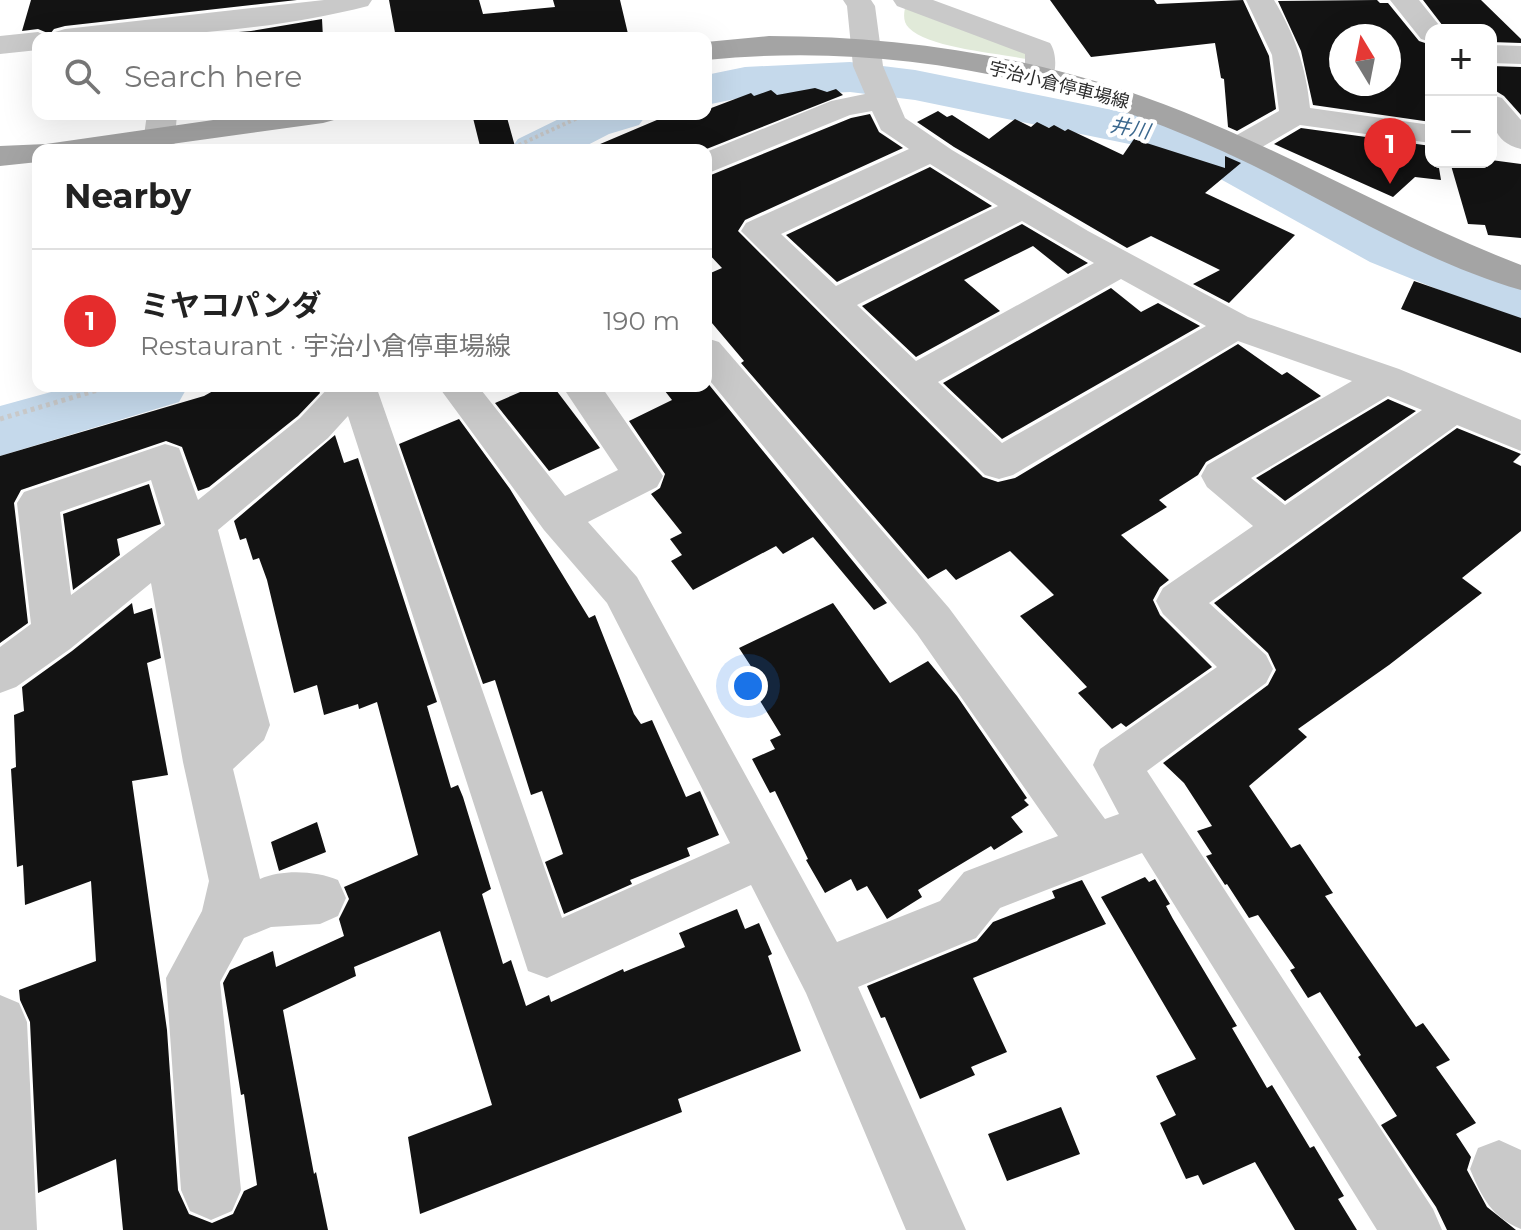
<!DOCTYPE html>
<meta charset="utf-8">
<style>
:root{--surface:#fff;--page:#f6f6f6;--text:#222;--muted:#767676;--line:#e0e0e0;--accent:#e52c2c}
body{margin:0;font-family:Montserrat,"Noto Sans JP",sans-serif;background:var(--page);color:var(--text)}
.controls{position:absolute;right:24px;top:24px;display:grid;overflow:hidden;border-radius:16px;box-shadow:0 8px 32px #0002}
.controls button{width:72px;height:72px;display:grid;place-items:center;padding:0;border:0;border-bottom:2px solid var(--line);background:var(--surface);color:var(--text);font:40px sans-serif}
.compass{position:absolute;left:1329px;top:24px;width:72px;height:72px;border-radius:50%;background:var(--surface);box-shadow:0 8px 32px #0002;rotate:350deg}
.you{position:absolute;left:748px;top:686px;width:28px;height:28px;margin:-20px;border:6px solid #fff;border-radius:50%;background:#1a73e8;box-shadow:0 0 0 12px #1a73e833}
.badge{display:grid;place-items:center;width:52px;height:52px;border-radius:50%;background:var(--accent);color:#fff;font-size:26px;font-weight:700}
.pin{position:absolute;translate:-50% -66px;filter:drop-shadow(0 2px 4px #0008)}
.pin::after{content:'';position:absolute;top:42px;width:28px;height:24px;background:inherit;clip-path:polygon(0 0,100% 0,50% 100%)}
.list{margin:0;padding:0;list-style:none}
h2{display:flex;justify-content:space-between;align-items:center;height:104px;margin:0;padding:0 32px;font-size:34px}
h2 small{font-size:26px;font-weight:400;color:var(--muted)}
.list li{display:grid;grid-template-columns:52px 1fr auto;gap:24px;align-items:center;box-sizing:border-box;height:144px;padding:0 32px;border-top:2px solid var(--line)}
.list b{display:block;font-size:30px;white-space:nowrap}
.list p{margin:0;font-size:26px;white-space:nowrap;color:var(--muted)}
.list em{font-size:26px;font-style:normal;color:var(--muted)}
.icon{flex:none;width:44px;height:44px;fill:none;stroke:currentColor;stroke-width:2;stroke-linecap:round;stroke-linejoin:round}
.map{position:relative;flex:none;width:1521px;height:1230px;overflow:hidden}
.search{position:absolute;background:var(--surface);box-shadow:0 8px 32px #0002;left:32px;top:32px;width:680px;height:88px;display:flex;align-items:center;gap:20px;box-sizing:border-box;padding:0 28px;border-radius:16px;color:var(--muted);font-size:30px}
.panel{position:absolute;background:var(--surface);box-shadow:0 8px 32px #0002;left:32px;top:144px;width:680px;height:248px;border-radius:16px}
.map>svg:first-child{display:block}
</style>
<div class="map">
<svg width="1521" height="1230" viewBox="0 0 1521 1230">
<rect width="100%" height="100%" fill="#fff"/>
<path fill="#e1ead9" d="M 906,4 L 1025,51 L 1026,59 C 998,53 928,48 909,28 C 902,21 904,12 906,4 Z"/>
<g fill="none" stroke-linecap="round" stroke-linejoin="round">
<path fill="#c5d9eb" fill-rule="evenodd" d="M 850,62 L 915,70 L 1177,123 L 1253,152 L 1410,236 L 1521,279 L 1521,323 L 1370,262 L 1215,176 L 1144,147 L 915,100 L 850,92 L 745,97 L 706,105 L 706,75 L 745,67 Z
M 569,114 L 647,114 L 639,125 L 609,134 L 578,150 L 510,150 L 518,139 Z
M 73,386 L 188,386 L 179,402 L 0,456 L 0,406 Z"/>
</g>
<path fill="#131313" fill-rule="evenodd" d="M 31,0 L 297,0 L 65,26 L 54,29 L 50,34 L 38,29 L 22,31 Z
M 389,0 L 479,0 L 483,14 L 555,7 L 553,0 L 620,0 L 629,38 L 396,38 Z
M 1050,0 L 1154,0 L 1157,4 L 1243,0 L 1269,56 L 1276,109 L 1237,131 L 1228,127 L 1224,79 L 1221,78 L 1215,43 L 1091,57 Z
M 1377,0 L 1380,3 L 1388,3 L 1419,41 L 1431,45 L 1431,122 L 1313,105 L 1301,51 L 1278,1 ZM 1341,36 L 1389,36 L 1389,84 L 1341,84 Z
M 1423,0 L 1481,0 L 1521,39 L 1521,43 L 1491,42 L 1491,30 L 1446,30 Z
M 322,19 L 323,38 L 164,38 L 251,31 Z
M 1491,66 L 1521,67 L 1521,115 L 1504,96 L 1491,88 Z
M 815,88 L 827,92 L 836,89 L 843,95 L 704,150 L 586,150 L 671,114 L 706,114 L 706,110 L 751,93 L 754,96 L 771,90 L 777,95 Z
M 938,111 L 947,117 L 952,115 L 989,139 L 1015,119 L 1031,127 L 1037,122 L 1049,128 L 1054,125 L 1065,131 L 1068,129 L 1123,155 L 1134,139 L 1225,168 L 1225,156 L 1241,163 L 1205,193 L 1295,235 L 1229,303 L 1193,284 L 1220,270 L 1151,236 L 1127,248 L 954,147 L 917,122 Z
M 472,114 L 506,114 L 516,150 L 481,150 Z
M 870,114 L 879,132 L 903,148 L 745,220 L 738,231 L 983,477 L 998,482 L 1015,478 L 1238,344 L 1282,375 L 1287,372 L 1321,396 L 1206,462 L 1198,475 L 1159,500 L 1167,507 L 1121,535 L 1169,580 L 1160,587 L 1153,600 L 1160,615 L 1212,667 L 1126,727 L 1121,723 L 1112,729 L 1078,693 L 1087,687 L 1020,616 L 1054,595 L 1010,551 L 956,580 L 946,569 L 928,579 L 741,363 L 744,361 L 706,316 L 706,275 L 722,268 L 706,251 L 706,177 L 851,118 Z
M 1301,128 L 1431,146 L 1431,162 L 1438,162 L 1441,180 L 1415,177 L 1393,197 L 1274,144 Z
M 1491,160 L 1521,164 L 1521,238 L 1488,235 L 1485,225 L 1468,224 L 1450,162 Z
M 930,167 L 992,206 L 837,282 L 786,235 Z
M 1022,224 L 1088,263 L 1068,274 L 1033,246 L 964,280 L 1000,311 L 916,357 L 862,306 Z
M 1414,281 L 1521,318 L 1521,353 L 1401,309 Z
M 1111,288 L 1141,312 L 1158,303 L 1200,326 L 1002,439 L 943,383 Z
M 706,381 L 887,603 L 874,610 L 813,537 L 783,554 L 776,546 L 693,590 L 671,561 L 682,555 L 670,539 L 682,533 L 651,494 L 660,488 L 665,474 L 629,421 L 672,400 L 661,386 L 706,386 Z
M 222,386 L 317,386 L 320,393 L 298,416 L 209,487 L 198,491 L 182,447 L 166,441 L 21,490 L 14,503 L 28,623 L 0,643 L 0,456 L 204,396 Z
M 534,386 L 553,386 L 600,448 L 549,471 L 495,403 Z
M 1388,399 L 1416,411 L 1285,501 L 1256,478 Z
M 459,419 L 510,489 L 589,618 L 595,615 L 634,714 L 641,724 L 652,720 L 686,797 L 700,791 L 719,835 L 687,848 L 690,856 L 630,880 L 632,884 L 564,914 L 545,862 L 563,854 L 542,791 L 531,795 L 495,680 L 483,684 L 399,444 Z
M 1457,428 L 1521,454 L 1513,462 L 1521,466 L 1521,531 L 1462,578 L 1482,593 L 1389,665 L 1298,729 L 1307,737 L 1249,786 L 1291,848 L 1300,844 L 1333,893 L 1325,896 L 1416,1027 L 1423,1023 L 1450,1060 L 1436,1067 L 1476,1123 L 1456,1134 L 1471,1157 L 1467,1170 L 1487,1207 L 1516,1230 L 1447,1230 L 1436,1207 L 1381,1125 L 1397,1116 L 1358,1057 L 1361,1055 L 1320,992 L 1308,998 L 1290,970 L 1295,968 L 1258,915 L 1249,918 L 1227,884 L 1225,885 L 1206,856 L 1212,854 L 1197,831 L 1212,826 L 1184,783 L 1163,763 L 1268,685 L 1276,670 L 1268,653 L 1214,603 Z
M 335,435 L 344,463 L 358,458 L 437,702 L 427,706 L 451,788 L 458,785 L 463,797 L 491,889 L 482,894 L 503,964 L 511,960 L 526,1006 L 549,995 L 551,1002 L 623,969 L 624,972 L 685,947 L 679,933 L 737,909 L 745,929 L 759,923 L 772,954 L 768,956 L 801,1051 L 678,1099 L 682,1112 L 420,1214 L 408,1137 L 492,1105 L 440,931 L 354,967 L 356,976 L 283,1010 L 314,1174 L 316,1172 L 328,1230 L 123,1230 L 116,1159 L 38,1193 L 30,1022 L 20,1000 L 19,990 L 96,961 L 91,881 L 25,905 L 23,865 L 17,867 L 11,769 L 16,767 L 14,715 L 24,711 L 22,687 L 72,651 L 132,603 L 134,614 L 152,608 L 161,658 L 147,663 L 168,775 L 132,781 L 167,1030 L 178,1190 L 189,1214 L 212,1223 L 233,1214 L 244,1191 L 257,1185 L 244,1094 L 241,1095 L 224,989 L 223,983 L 230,970 L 273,951 L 276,967 L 344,936 L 339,919 L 349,899 L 344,887 L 418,855 L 377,702 L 359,709 L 358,704 L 324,715 L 317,685 L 294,693 L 267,580 L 259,558 L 253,560 L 246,538 L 240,540 L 234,521 Z
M 149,484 L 161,524 L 117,539 L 120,555 L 73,590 L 63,514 Z
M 833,603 L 890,683 L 928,661 L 957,696 L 1027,798 L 1024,800 L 1029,805 L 1011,817 L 1023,832 L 994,850 L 991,846 L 918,890 L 922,897 L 887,919 L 867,886 L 857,891 L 851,879 L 825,893 L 806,860 L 808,859 L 775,791 L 770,793 L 752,759 L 775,749 L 770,740 L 781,735 L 746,678 L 756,674 L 739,648 Z
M 317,822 L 326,852 L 279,871 L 271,842 Z
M 1145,877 L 1149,882 L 1155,879 L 1170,904 L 1166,906 L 1173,919 L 1237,1026 L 1232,1028 L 1267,1088 L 1272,1085 L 1310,1148 L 1314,1146 L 1344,1196 L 1338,1199 L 1357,1230 L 1295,1230 L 1255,1162 L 1203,1185 L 1198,1175 L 1186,1179 L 1160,1123 L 1176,1115 L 1156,1076 L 1196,1059 L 1101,897 Z
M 1082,880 L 1106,924 L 973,978 L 1007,1052 L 971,1067 L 975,1075 L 920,1099 L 885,1017 L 881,1018 L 867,986 L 977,941 L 993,922 L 1055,898 L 1052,891 Z
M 1061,1107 L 1080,1154 L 1007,1181 L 988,1134 Z"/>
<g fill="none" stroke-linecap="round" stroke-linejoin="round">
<path stroke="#c9c9c9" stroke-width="4" stroke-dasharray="3 3" stroke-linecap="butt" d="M 508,150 L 586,114"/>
<path stroke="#c9c9c9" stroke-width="5" stroke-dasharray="4 4" stroke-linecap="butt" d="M 0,419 L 111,386"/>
<path fill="#c9c9c9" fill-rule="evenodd" d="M 324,0 L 372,0 L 368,6 C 267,32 154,38 51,38 L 55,32 L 65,29 Z
M 843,0 L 871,0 L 875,6 L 883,66 L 905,118 L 952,150 L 1088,231 L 1248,317 L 1399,369 L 1521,420 L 1521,451 L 1457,425 L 1209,603 L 1266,655 L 1273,669 L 1266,683 L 1147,771 L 1433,1209 L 1442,1230 L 1377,1230 L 1142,853 L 1000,908 L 976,938 L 858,987 L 966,1230 L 906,1230 L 806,993 L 751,885 L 547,978 L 528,971 L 348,416 L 328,438 L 218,530 L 270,725 L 264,740 L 233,769 L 260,879 C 283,869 316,871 338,880 L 346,898 L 338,916 L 320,924 L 271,927 L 244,938 L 220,982 L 241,1190 L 232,1211 L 211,1220 L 190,1211 L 181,1190 L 166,978 L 202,911 L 209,881 L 183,762 L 151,583 L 70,649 L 16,687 L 0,693 L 0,647 L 31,624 L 17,503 L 24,492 L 165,444 L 179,448 L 198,500 L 300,418 L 330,386 L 376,386 L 562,918 L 730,843 L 607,603 L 544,530 L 438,386 L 478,386 L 565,496 L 618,470 L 562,386 L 601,386 L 663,476 L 657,487 L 588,522 L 637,577 L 837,942 L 940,901 L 964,872 L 1058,836 L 917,634 L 706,376 L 706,338 L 719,342 L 949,608 L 1105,819 L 1119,814 L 1093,765 L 1100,749 L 1217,667 L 1163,614 L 1156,601 L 1163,588 L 1253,526 L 1207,487 L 1201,476 L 1207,465 L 1352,381 L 1238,341 L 1013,475 L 999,479 L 985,475 L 741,231 L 746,223 L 909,149 L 881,130 L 872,111 L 850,115 L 706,174 L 706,152 L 831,101 L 865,94 L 853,66 L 847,6 ZM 930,164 L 998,206 L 836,286 L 781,234 ZM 1022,221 L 1094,263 L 916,361 L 857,305 ZM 1121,279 L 1206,326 L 1002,443 L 938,382 ZM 1388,396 L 1422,410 L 1285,505 L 1251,478 ZM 151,480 L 165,525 L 71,595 L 60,512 Z
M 893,0 L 933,0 L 1050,43 C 1057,53 1057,73 1050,83 L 1040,86 L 1030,83 L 1025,77 L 1025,54 L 897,6 Z
M 1246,0 L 1274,0 C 1295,35 1306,67 1310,108 L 1431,125 L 1431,143 L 1300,125 L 1250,154 L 1239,157 L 1228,154 L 1223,147 L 1228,140 L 1279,111 L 1272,55 Z
M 1390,0 L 1419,0 L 1443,30 L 1431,30 L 1431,42 L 1421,39 Z
M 38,32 L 50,38 L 38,38 L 38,50 L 0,54 L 0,36 Z
M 1491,45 L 1521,46 L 1521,64 L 1491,63 Z
M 1491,95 L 1502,98 L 1521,120 L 1521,149 C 1492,142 1491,120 1491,95 Z
M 147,114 L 177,114 L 174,150 L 142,150 Z
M 0,995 L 19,1003 L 27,1022 L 37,1230 L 0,1230 Z
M 1499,1140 L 1521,1150 L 1521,1229 C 1492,1217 1482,1198 1470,1169 L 1478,1148 Z"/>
<path fill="#a4a4a4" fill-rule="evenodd" d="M 769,36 C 911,36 1052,59 1184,112 C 1299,158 1406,221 1521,265 L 1521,290 C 1427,263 1339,208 1252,165 C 1077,81 900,41 706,60 L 706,42 Z
M 255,114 L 338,114 L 334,120 L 323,123 L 128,150 L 38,150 L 38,162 L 0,166 L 0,146 L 46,144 Z"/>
</g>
<g text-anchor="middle" stroke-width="8" stroke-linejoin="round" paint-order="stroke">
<g font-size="18" fill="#2c2c2c" stroke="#fff">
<text transform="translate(1059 85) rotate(14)" y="6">宇治小倉停車場線</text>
</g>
<g font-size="20" font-style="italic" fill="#3b688e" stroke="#fff">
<text transform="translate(1130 128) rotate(11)" y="7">井川</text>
</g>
</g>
</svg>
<div class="controls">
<button>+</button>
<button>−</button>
</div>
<svg class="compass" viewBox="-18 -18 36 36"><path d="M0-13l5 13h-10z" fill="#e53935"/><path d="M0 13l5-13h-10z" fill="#767676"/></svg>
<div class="you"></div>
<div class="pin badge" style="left:1390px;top:184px">1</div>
<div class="search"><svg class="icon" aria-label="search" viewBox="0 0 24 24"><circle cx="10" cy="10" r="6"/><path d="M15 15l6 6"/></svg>Search here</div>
<section class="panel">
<h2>Nearby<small></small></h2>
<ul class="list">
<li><span class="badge">1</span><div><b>ミヤコパンダ</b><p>Restaurant · 宇治小倉停車場線</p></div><em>190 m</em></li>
</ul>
</section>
</div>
